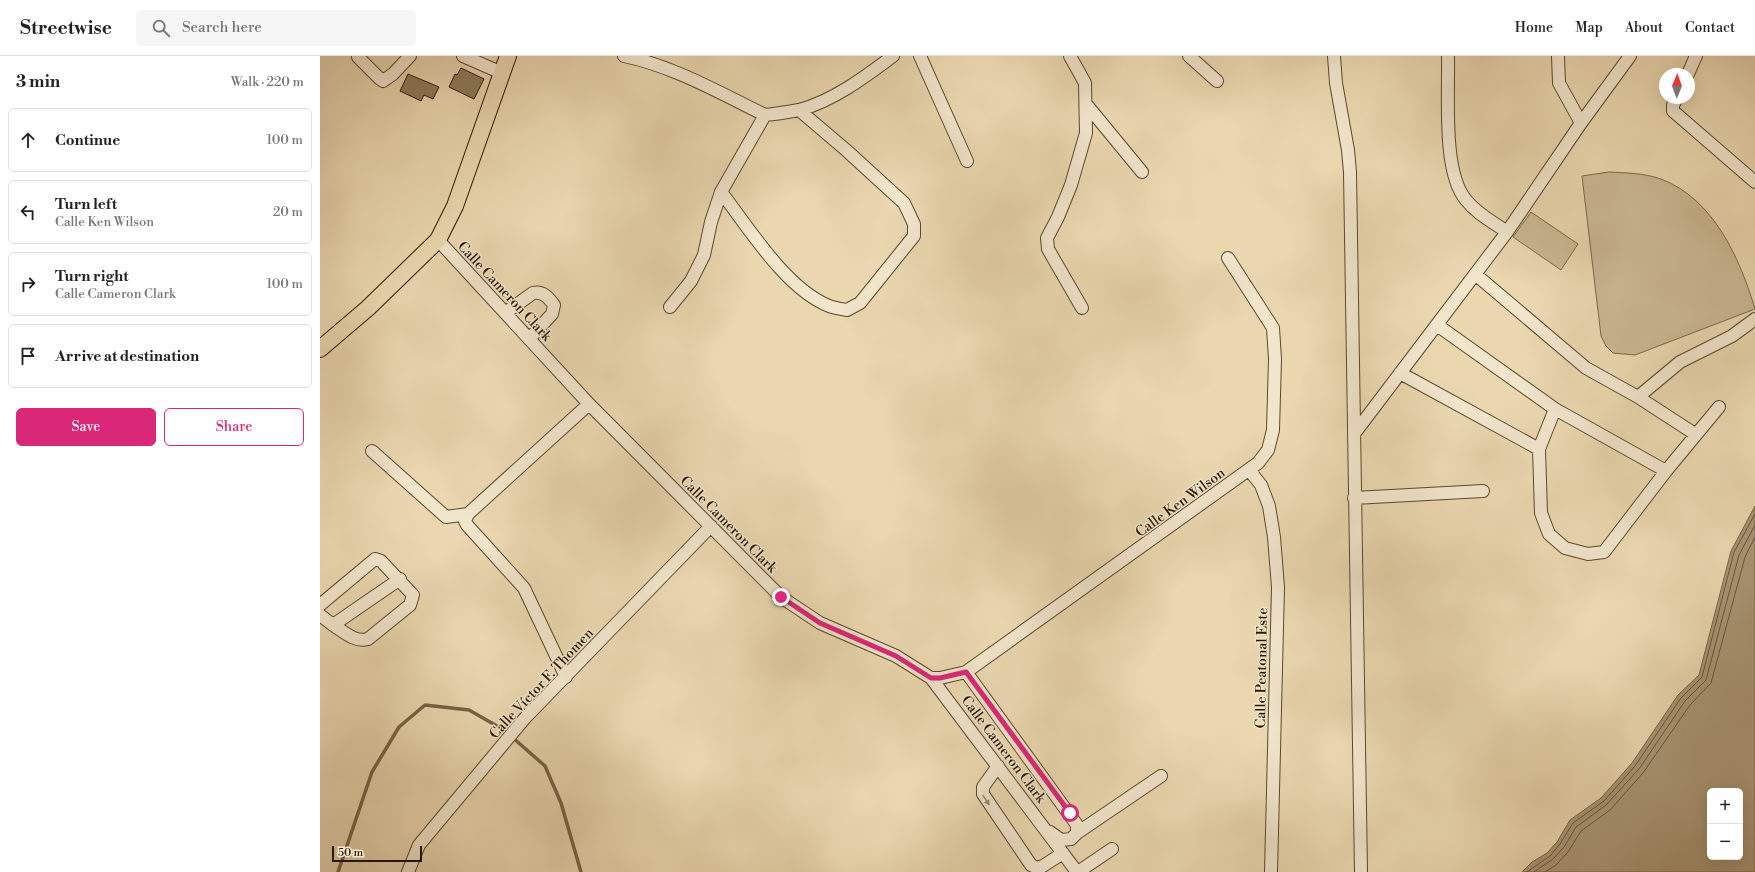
<!DOCTYPE html>
<meta charset="utf-8">
<style>
:root{--surface:#fff;--page:#f6f6f6;--text:#202124;--muted:#757577;--line:#e0e0e0;--accent:#db2777}
body{margin:0;font-family:"Libre Bodoni",serif;background:var(--page);color:var(--text)}
.controls{position:absolute;right:12px;bottom:12px;display:grid;overflow:hidden;border-radius:6px;box-shadow:0 4px 16px #0002}
.controls button{width:36px;height:36px;display:grid;place-items:center;padding:0;border:0;border-bottom:1px solid var(--line);background:var(--surface);color:var(--text);font:20px sans-serif}
.compass{position:absolute;left:1339px;top:12px;width:36px;height:36px;border-radius:50%;background:var(--surface);box-shadow:0 4px 16px #0002;rotate:1deg}
.scale{position:absolute;left:12px;bottom:10px;width:90px;box-sizing:border-box;padding-left:4px;border:2px solid #2b1802;border-top:0;font-size:11px;line-height:14px;white-space:nowrap;color:#2b1802;-webkit-text-stroke:3px #f1e5cc;paint-order:stroke}
.stop{position:absolute;width:12px;height:12px;margin:-9px;border:3px solid #db2777;border-radius:50%;background:#fff}
.stop.end{background:#db2777;border-color:#fff;box-shadow:0 1px 4px #0008}
.list{margin:0;padding:0;list-style:none}
h2{display:flex;justify-content:space-between;align-items:center;height:52px;margin:0;padding:0 16px;font-size:17px}
h2 small{font-size:13px;font-weight:400;color:var(--muted)}
.list li{display:grid;grid-template-columns:26px 1fr auto;gap:12px;align-items:center;box-sizing:border-box;height:64px;margin:0 8px 8px;padding:0 8px;border:1px solid var(--line);border-radius:6px}
.list b{display:block;font-size:15px;white-space:nowrap}
.list p{margin:0;font-size:13px;white-space:nowrap;color:var(--muted)}
.list em{font-size:13px;font-style:normal;color:var(--muted)}
.actions{display:flex;gap:8px;padding:12px 16px}
.actions a{flex:1;padding:9px 0;border:1px solid var(--accent);border-radius:6px;text-align:center;font-size:14px;color:var(--accent)}
.actions .main{background:var(--accent);color:#fff}
.icon{flex:none;width:22px;height:22px;fill:none;stroke:currentColor;stroke-width:2;stroke-linecap:round;stroke-linejoin:round}
.map{position:relative;flex:none;width:1435px;height:816px;overflow:hidden}
header{display:flex;align-items:center;gap:24px;box-sizing:border-box;height:56px;padding:0 20px;background:var(--surface);border-bottom:1px solid var(--line)}
header strong{font-size:19px}
nav{display:flex;gap:22px;margin-inline-start:auto;font-size:14px}
.search{width:280px;height:36px;background:var(--page);display:flex;align-items:center;gap:10px;box-sizing:border-box;padding:0 14px;border-radius:6px;color:var(--muted);font-size:15px}
main{display:flex}
aside{flex:1;background:var(--surface)}
.map>svg:first-child{display:block}
</style>
<header>
<strong>Streetwise</strong>
<div class="search"><svg class="icon" aria-label="search" viewBox="0 0 24 24"><circle cx="10" cy="10" r="6"/><path d="M15 15l6 6"/></svg>Search here</div>
<nav><a>Home</a><a>Map</a><a>About</a><a>Contact</a></nav>
</header>
<main>
<aside>
<h2>3 min<small>Walk · 220 m</small></h2>
<ul class="list">
<li><svg class="icon" aria-label="ahead" viewBox="0 0 24 24"><path d="M12 20V5M6 11l6-6 6 6"/></svg><div><b>Continue</b></div><em>100 m</em></li>
<li><svg class="icon" aria-label="left" viewBox="0 0 24 24"><path d="M17 20v-9H6M10 6l-5 5 5 5"/></svg><div><b>Turn left</b><p>Calle Ken Wilson</p></div><em>20 m</em></li>
<li><svg class="icon" aria-label="right" viewBox="0 0 24 24"><path d="M7 20v-9h11M14 6l5 5-5 5"/></svg><div><b>Turn right</b><p>Calle Cameron Clark</p></div><em>100 m</em></li>
<li><svg class="icon" aria-label="arrive" viewBox="0 0 24 24"><path d="M6 21V4h12l-3 4 3 4H6"/></svg><div><b>Arrive at destination</b></div></li>
</ul>
<div class="actions"><a class="main">Save</a><a>Share</a></div>
</aside>
<div class="map">
<svg width="1435" height="816" viewBox="0 0 1435 816">
<rect width="100%" height="100%" fill="#ead7b0"/>
<filter id="stains"><feTurbulence type="fractalNoise" baseFrequency=".005" numOctaves="4"/><feColorMatrix values="0 0 0 0 .2 0 0 0 0 .09 0 0 0 0 .02 0 0 0 .5 -.17"/></filter>
<radialGradient id="worn" r=".72"><stop offset=".6" stop-color="#630" stop-opacity="0"/><stop offset="1" stop-color="#630" stop-opacity=".3"/></radialGradient>
<path fill="#cab792" stroke="#7a684a" d="M 1289,116 C 1307,117 1324,117 1341,123 C 1394,143 1420,203 1435,253 L 1315,299 L 1293,297 L 1286,290 L 1281,280 L 1262,120 Z
M 1211,156 L 1258,188 L 1241,214 L 1193,181 Z"/>
<path fill="#a99675" stroke="#776447" fill-rule="evenodd" d="M 1435,450 L 1435,816 L 1202,816 L 1212,806 L 1227,797 L 1237,786 L 1250,764 L 1281,742 L 1312,707 L 1358,639 L 1379,619 L 1411,495 ZM 1390,735 L 1420,735 L 1420,801 L 1390,801 Z"/>
<g fill="none" stroke-linecap="round" stroke-linejoin="round">
<path stroke="#6a573c" stroke-width="1" d="M 1207,816 L 1230,800 L 1240,788 L 1253,767 L 1284,745 L 1315,710 L 1361,642 L 1382,621 L 1414,496 L 1435,458
M 1214,816 L 1233,803 L 1244,791 L 1256,771 L 1286,749 L 1319,713 L 1365,645 L 1386,624 L 1419,499 L 1435,469
M 1225,816 L 1236,809 L 1248,796 L 1261,775 L 1290,754 L 1323,717 L 1370,649 L 1391,627 L 1425,501 L 1435,481"/>
<path stroke="#776447" stroke-width="3.5" d="M 18,816 L 52,716 L 79,671 L 105,649 L 149,654 L 184,674 L 225,710 L 241,747 L 261,816"/>
</g>
<path fill="#8e7b5c" stroke="#2b1802" d="M 141,12 L 164,23 L 154,43 L 129,31 L 135,18 L 137,19 Z
M 88,18 L 119,31 L 113,43 L 104,39 L 101,45 L 80,35 Z"/>
<g fill="none" stroke-linecap="round" stroke-linejoin="round">
<g stroke="#5b482e" stroke-width="14">
<path id="minor" d="M 143,0 L 182,17
M 304,0 C 353,10 400,37 445,59
M 600,0 L 647,105
M 750,0 L 765,27 L 766,77 L 751,129 L 738,161 L 727,182 L 728,193 L 762,252
M 869,0 L 897,25
M 1014,0 L 1016,27 L 1028,94 L 1030,116 L 1041,816
M 1128,0 C 1129,37 1122,116 1146,144 C 1157,158 1173,166 1187,176
M 1238,0 L 1239,27 L 1261,67
M 38,1 L 60,23 L 63,25 L 73,18 L 90,0
M 1368,18 L 1376,0
M 1357,42 L 1353,49 L 1353,55 L 1435,126
M 766,48 L 822,116
M 445,59 C 456,58 468,56 479,54 C 513,45 545,21 573,0
M 401,136 C 429,172 466,233 509,250 C 514,252 521,253 527,254 L 540,247 L 594,180 L 594,168 L 584,147 L 526,94 L 479,54
M 118,184 L 269,348 L 461,541 L 500,567 L 576,600 L 611,622 L 757,816
M 1155,218 L 1266,312 L 1318,341 L 1375,378
M 350,251 L 371,225 L 384,199 L 391,166 L 401,136 L 445,59
M 185,257 L 213,237 C 223,235 228,241 234,249 L 232,258 L 209,283
M 1117,269 L 1235,353 L 1346,415
M 1080,317 L 1219,393
M 1318,341 L 1360,306 L 1412,280 L 1435,263
M 1235,353 L 1219,393 L 1221,457 L 1229,478 L 1245,492 L 1268,498 L 1284,496 L 1346,415 L 1399,351
M 1034,378 L 1187,176 L 1261,67 L 1310,0
M 52,395 L 126,461 L 148,458 L 269,348
M 929,414 L 941,429 L 949,450 L 954,481 L 958,531 L 951,816
M 1034,442 L 1163,435
M 148,458 L 145,465 L 147,469 L 204,532 L 246,621
M 0,549 L 55,503 L 61,505 L 93,539 L 90,549 L 48,583 C 35,587 23,575 13,569
M 0,559 L 13,569 L 80,523
M 646,616 L 757,769 L 757,777 L 751,783 L 741,784 L 730,776
M 611,622 L 620,622 L 646,616 L 938,407 L 948,394 L 953,374 L 955,303 L 953,272 L 908,202
M 678,710 L 663,731 L 663,738 L 711,809 L 717,812 L 723,810 L 743,797
M 757,777 L 841,720
M 88,816 L 99,789 L 205,662 L 391,470
M 758,816 L 792,793"/>
</g>
<g stroke="#2b1802" stroke-width="18">
<path id="major" d="M 0,293 L 48,252 L 118,184 L 135,150 L 188,0"/>
</g>
<use href="#minor" stroke="#f1e5cc" stroke-width="12"/>
<use href="#major" stroke="#ead7b0" stroke-width="16"/>
</g>
<defs><path id="oneway-solid" d="M-6-.8H1V-3.2L6.5 0L1 3.2V.8H-6Z"/></defs>
<use fill="#988971" href="#oneway-solid" transform="translate(666 744) rotate(57)"/>
<g fill="none" stroke-linecap="round" stroke-linejoin="round">
<path stroke="#db2777" stroke-width="5" d="M 461,541 L 500,567 L 576,600 L 611,622 L 620,622 L 646,616 L 750,757"/>
</g>
<g text-anchor="middle" stroke-width="3" stroke-linejoin="round" paint-order="stroke">
<g font-size="14" fill="#2b1802" stroke="#f1e5cc">
<text transform="translate(185 235) rotate(47)" y="5">Calle Cameron Clark</text>
<text transform="translate(860 446) rotate(-36)" y="5">Calle Ken Wilson</text>
<text transform="translate(409 468) rotate(45)" y="5">Calle Cameron Clark</text>
<text transform="translate(941 612) rotate(-89)" y="5">Calle Peatonal Este</text>
<text transform="translate(221 627) rotate(-47)" y="5">Calle Víctor F. Thomen</text>
<text transform="translate(684 693) rotate(53)" y="5">Calle Cameron Clark</text>
</g>
</g>
<rect width="100%" height="100%" filter="url(#stains)"/>
<rect width="100%" height="100%" fill="url(#worn)"/>
</svg>
<div class="controls">
<button>+</button>
<button>−</button>
</div>
<svg class="compass" viewBox="-18 -18 36 36"><path d="M0-13l5 13h-10z" fill="#e53935"/><path d="M0 13l5-13h-10z" fill="#757577"/></svg>
<div class="scale">50 m</div>
<div class="stop" style="left:750px;top:757px"></div>
<div class="stop end" style="left:461px;top:541px"></div>
</div>
</main>
